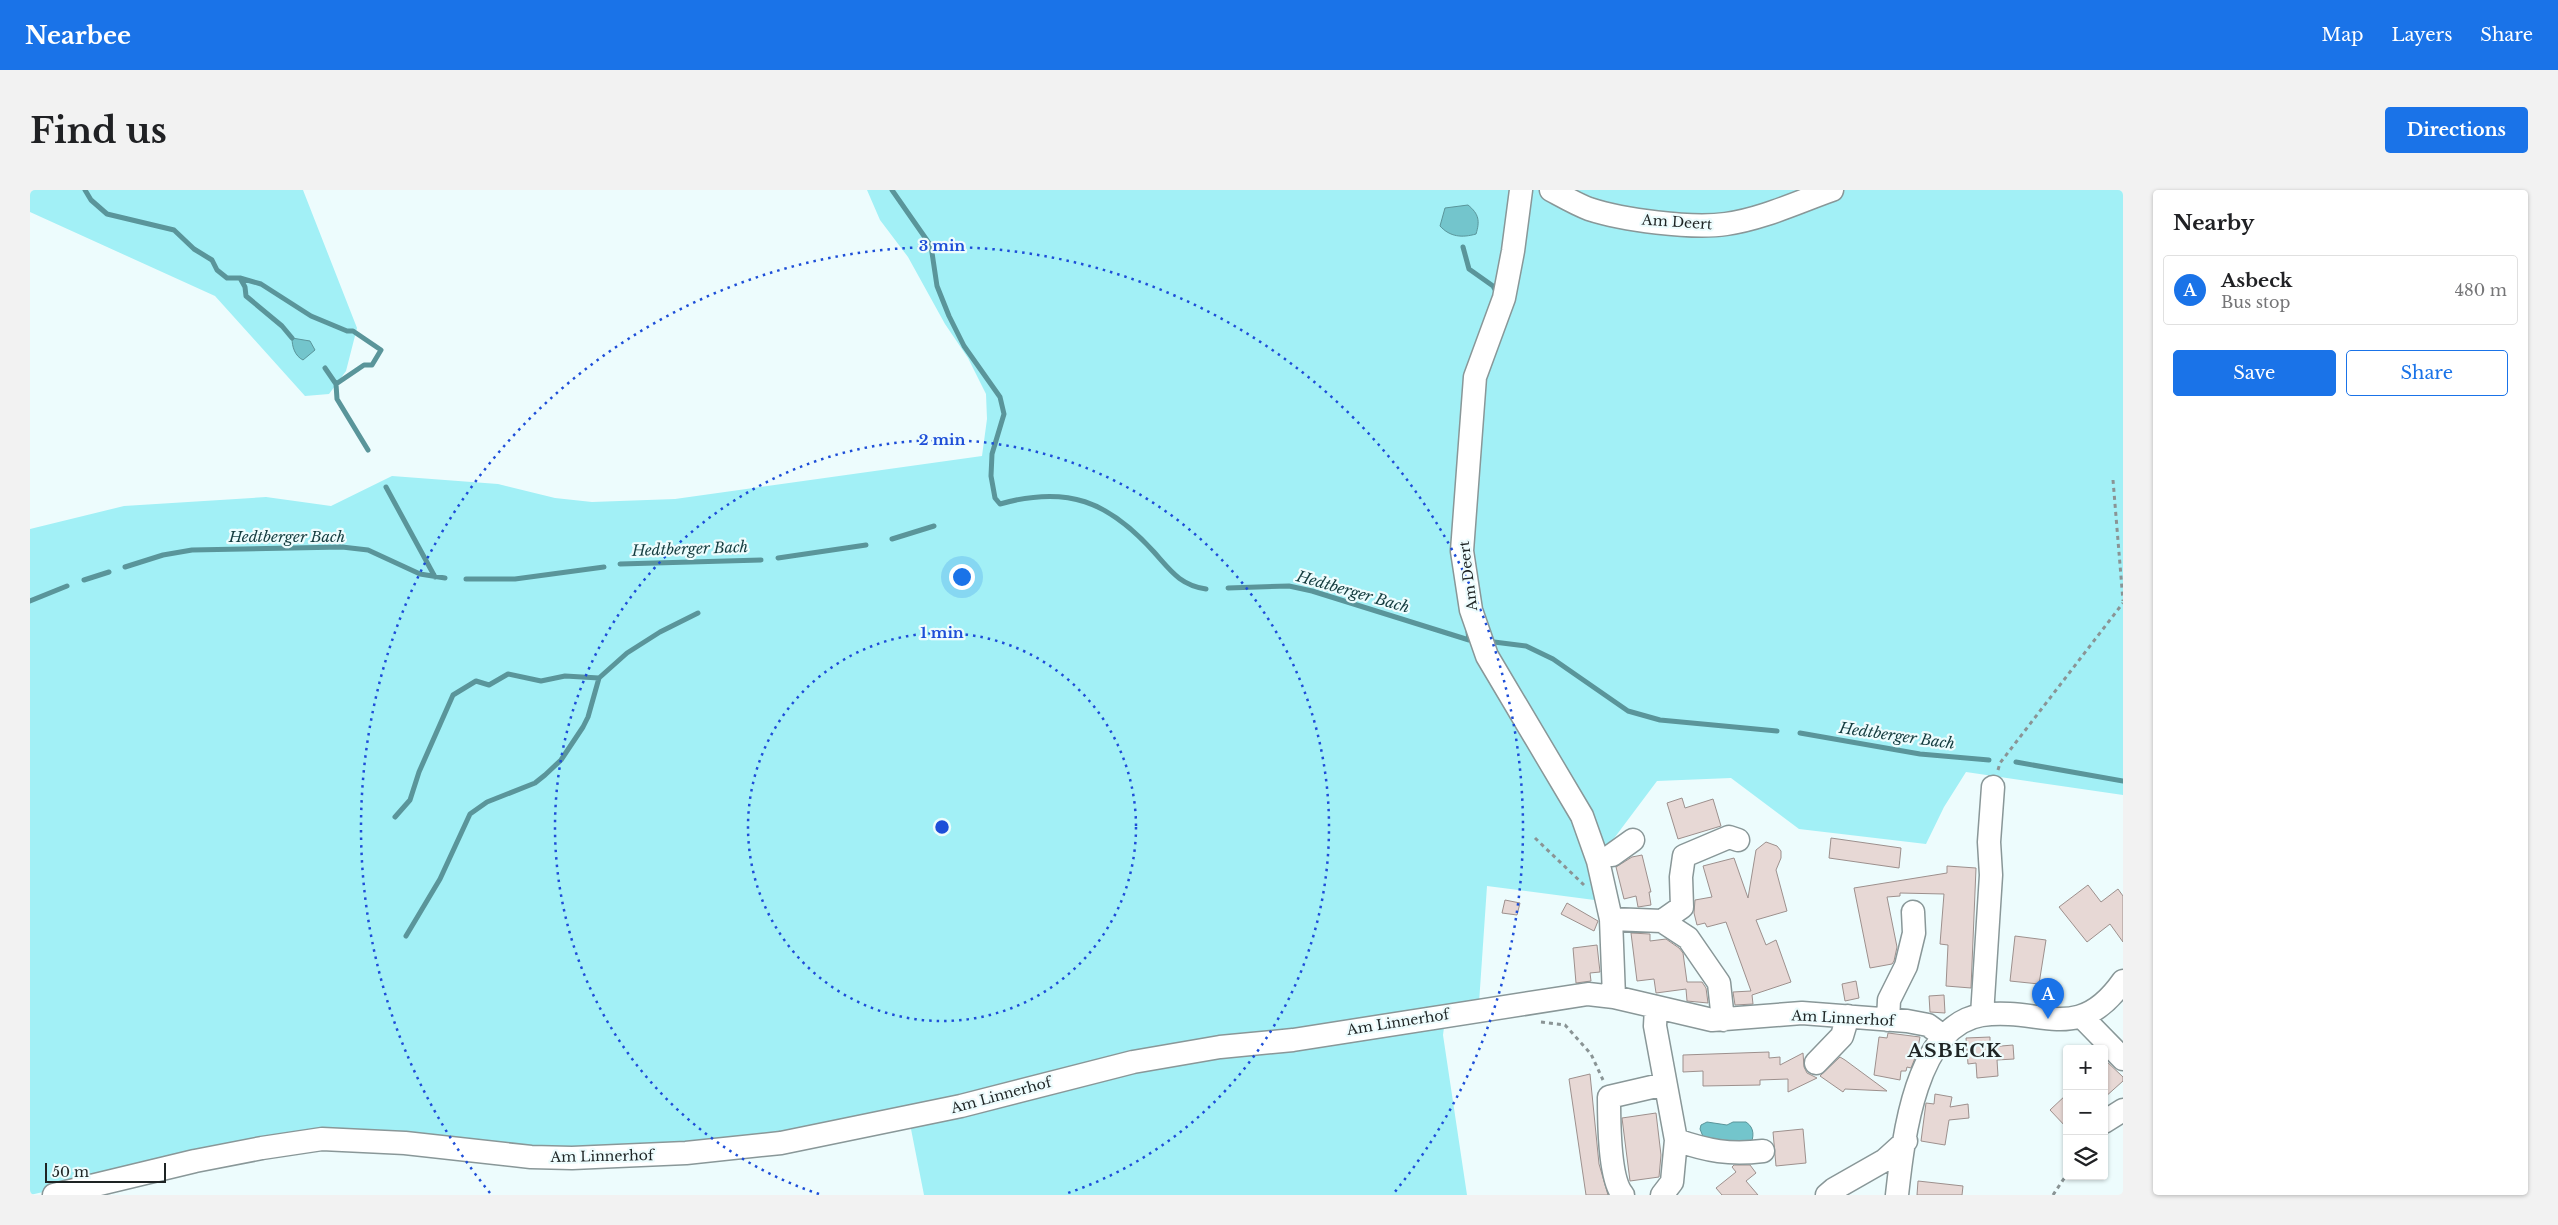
<!DOCTYPE html>
<meta charset="utf-8">
<style>
:root{--surface:#fff;--page:#f2f2f2;--text:#202124;--muted:#757577;--line:#e0e0e0;--accent:#1a73e8}
body{margin:0;font-family:"Libre Baskerville",serif;background:var(--page);color:var(--text)}
.controls{position:absolute;right:15px;bottom:15px;display:grid;overflow:hidden;border-radius:5px;box-shadow:0 1px 4px #0004}
.controls button{width:45px;height:45px;display:grid;place-items:center;padding:0;border:0;border-bottom:1px solid var(--line);background:var(--surface);color:var(--text);font:25px sans-serif}
.scale{position:absolute;left:15px;bottom:12px;width:121px;box-sizing:border-box;padding-left:5px;border:2px solid #1e2424;border-top:0;font-size:14px;line-height:18px;white-space:nowrap;color:#1e2424;-webkit-text-stroke:4px #edfcfd;paint-order:stroke}
.you{position:absolute;left:931px;top:386px;width:18px;height:18px;margin:-12px;border:4px solid #fff;border-radius:50%;background:#1a73e8;box-shadow:0 0 0 8px #1a73e833}
.badge{display:grid;place-items:center;width:32px;height:32px;border-radius:50%;background:var(--accent);color:#fff;font-size:16px;font-weight:700}
.pin{position:absolute;translate:-50% -41px;filter:drop-shadow(0 1px 2px #0008)}
.pin::after{content:'';position:absolute;top:26px;width:18px;height:15px;background:inherit;clip-path:polygon(0 0,100% 0,50% 100%)}
.list{margin:0;padding:0;list-style:none}
h2{display:flex;justify-content:space-between;align-items:center;height:65px;margin:0;padding:0 20px;font-size:21px}
h2 small{font-size:16px;font-weight:400;color:var(--muted)}
.list li{display:grid;grid-template-columns:32px 1fr auto;gap:15px;align-items:center;box-sizing:border-box;height:70px;margin:0 10px 10px;padding:0 10px;border:1px solid var(--line);border-radius:5px}
.list b{display:block;font-size:19px;white-space:nowrap}
.list p{margin:0;font-size:16px;white-space:nowrap;color:var(--muted)}
.list em{font-size:16px;font-style:normal;color:var(--muted)}
.actions{display:flex;gap:10px;padding:15px 20px}
.actions a{flex:1;padding:11px 0;border:1px solid var(--accent);border-radius:5px;text-align:center;font-size:18px;color:var(--accent)}
.actions .main{background:var(--accent);color:#fff}
.icon{flex:none;width:28px;height:28px;fill:none;stroke:currentColor;stroke-width:2;stroke-linecap:round;stroke-linejoin:round}
.map{position:relative;flex:none;width:2093px;height:1005px;overflow:hidden;border-radius:5px}
header{display:flex;align-items:center;gap:30px;box-sizing:border-box;height:70px;padding:0 25px;background:var(--accent);color:#fff}
header strong{font-size:24px}
nav{display:flex;gap:28px;margin-inline-start:auto;font-size:18px}
.intro{display:flex;align-items:center;justify-content:space-between;box-sizing:border-box;height:120px;padding:0 30px}
h1{margin:0;font-size:35px}
.button{padding:12px 22px;border-radius:5px;background:var(--accent);color:#fff;font-size:18px;font-weight:700}
main{display:flex;gap:30px;padding:0 30px}
aside{flex:1;background:var(--surface);border-radius:5px;box-shadow:0 1px 4px #0004}
.map>svg:first-child{display:block}
</style>
<header>
<strong>Nearbee</strong>
<nav><a>Map</a><a>Layers</a><a>Share</a></nav>
</header>
<div class="intro"><h1>Find us</h1><a class="button">Directions</a></div>
<main>
<div class="map">
<svg width="2093" height="1005" viewBox="0 0 2093 1005">
<rect width="100%" height="100%" fill="#edfcfd"/>
<path fill="#a2f0f6" d="M 0,0 L 273,0 L 327,138 L 316,181 L 299,204 L 275,206 L 185,106 L 0,22 Z
M 837,0 L 2093,0 L 2093,605 L 1936,582 L 1914,617 L 1896,654 L 1769,639 L 1701,588 L 1627,591 L 1570,667 L 1549,613 L 1530,578 L 1474,489 L 1454,448 L 1444,425 L 1438,386 L 1439,371 L 1427,342 L 1429,384 L 1439,429 L 1454,467 L 1550,626 L 1569,685 L 1574,707 L 1572,711 L 1457,696 L 1449,813 L 1265,846 L 1101,869 L 828,935 L 727,951 L 627,961 L 526,962 L 373,947 L 294,946 L 233,952 L 0,1005 L 0,339 L 94,316 L 236,307 L 301,316 L 362,286 L 468,294 L 525,308 L 562,312 L 645,309 L 952,266 L 957,229 L 956,204 L 938,168 L 915,134 L 878,67 L 850,30 Z
M 1415,830 L 1413,845 L 1437,1005 L 894,1005 L 880,934 L 1106,878 Z"/>
<path fill="#73c5cc" stroke="#5a959a" d="M 1438,15 C 1449,24 1450,31 1446,44 C 1432,48 1420,47 1410,36 L 1415,18 Z
M 262,148 L 280,151 L 285,160 L 273,170 C 265,166 262,157 262,148 Z
M 1677,932 L 1697,935 L 1703,932 L 1716,932 C 1725,938 1724,947 1720,956 L 1674,949 L 1670,939 L 1671,935 Z"/>
<g fill="none" stroke-linecap="round" stroke-linejoin="round">
<path stroke="#5a959a" stroke-width="5" d="M 55,0 L 61,10 L 77,24 L 144,40 L 164,59 L 182,70 L 187,80 L 197,88 L 210,88 L 215,97 L 216,106 L 252,136 L 262,148
M 862,0 L 901,56 L 907,96 L 919,126 L 934,156 L 970,207 L 974,224 L 962,264 L 961,286 L 965,308 L 970,314 C 1037,295 1078,311 1124,362 C 1141,381 1150,395 1176,399
M 1433,57 L 1439,79 L 1463,96 L 1467,103
M 210,88 L 231,94 L 281,126 L 317,141 L 323,141 L 351,160 L 342,175 L 334,175 L 306,194
M 295,178 L 306,194 L 307,209 L 338,260
M 356,297 L 405,387
M 862,349 L 904,336
M 748,368 L 836,355
M 590,374 L 731,370
M 95,377 L 133,365 L 162,360 L 312,357 L 338,360 L 390,384 L 415,388
M 436,389 L 485,389 L 574,377
M 54,390 L 79,382
M 1198,398 L 1259,396 L 1282,401 L 1439,450 L 1438,442
M 0,411 L 37,396
M 1464,452 L 1496,456 L 1523,469 L 1598,521 L 1630,530 L 1747,541
M 1770,543 L 1890,564 L 1959,570
M 1986,572 L 2093,591
M 365,627 L 380,610 L 389,582 L 423,505 L 446,491 L 459,495 L 478,484 L 511,491 L 535,486 L 569,488
M 376,746 L 410,689 L 440,624 L 457,612 L 505,593 L 515,585 L 531,570 L 553,537 L 558,527 L 569,488 L 597,463 L 630,442 L 668,423"/>
</g>
<path fill="#e7d8d5" stroke="#9d908d" d="M 1652,608 L 1655,618 L 1683,609 L 1691,636 L 1648,649 L 1637,613 Z
M 1801,648 L 1871,658 L 1869,678 L 1799,668 Z
M 1736,652 L 1747,656 L 1751,661 L 1751,668 L 1746,680 L 1757,721 L 1726,730 L 1736,755 L 1746,750 L 1761,792 L 1722,805 L 1723,814 L 1705,815 L 1703,802 L 1721,801 L 1696,732 L 1677,737 L 1675,733 L 1667,735 L 1664,723 L 1665,710 L 1682,707 L 1673,676 L 1704,668 L 1718,708 L 1726,660 Z
M 1612,665 L 1621,702 L 1619,702 L 1621,715 L 1608,717 L 1606,706 L 1594,709 L 1586,677 L 1602,667 Z
M 1917,676 L 1946,678 L 1941,798 L 1916,796 L 1918,755 L 1910,754 L 1914,704 L 1870,703 L 1870,706 L 1857,707 L 1867,757 L 1864,771 L 1862,774 L 1840,778 L 1824,698 L 1917,683 Z
M 2058,695 L 2071,712 L 2088,699 L 2093,706 L 2093,752 L 2080,734 L 2057,752 L 2029,717 Z
M 1475,710 L 1490,713 L 1487,725 L 1472,723 Z
M 1537,713 L 1568,731 L 1564,741 L 1531,724 Z
M 1601,743 L 1620,744 L 1620,751 L 1636,749 L 1649,758 L 1653,763 L 1657,792 L 1672,792 L 1676,798 L 1678,813 L 1657,811 L 1656,799 L 1626,803 L 1624,789 L 1607,791 Z
M 1985,746 L 2016,750 L 2009,794 L 1980,791 Z
M 1567,755 L 1570,782 L 1560,783 L 1561,791 L 1546,793 L 1543,758 Z
M 1826,791 L 1829,808 L 1815,811 L 1812,794 Z
M 1914,805 L 1915,823 L 1900,822 L 1899,806 Z
M 1858,843 L 1890,847 L 1887,863 L 1881,878 L 1877,877 L 1876,881 L 1871,881 L 1870,890 L 1844,885 L 1849,847 L 1857,848 Z
M 1960,847 L 1960,857 L 1983,855 L 1984,869 L 1967,870 L 1968,886 L 1947,888 L 1946,873 L 1938,874 L 1936,848 Z
M 1739,862 L 1739,868 L 1750,867 L 1750,875 L 1773,863 L 1774,877 L 1777,883 L 1787,888 L 1758,902 L 1758,889 L 1730,890 L 1730,895 L 1673,896 L 1673,881 L 1653,882 L 1653,865 Z
M 1810,867 L 1815,870 L 1857,901 L 1815,899 L 1813,902 L 1790,886 Z
M 2074,869 L 2093,887 L 2093,891 L 2074,908 Z
M 1560,884 L 1569,974 L 1578,1005 L 1556,1005 L 1539,889 Z
M 1905,904 L 1922,907 L 1920,917 L 1938,914 L 1939,928 L 1919,930 L 1915,955 L 1891,951 L 1896,913 L 1904,914 Z
M 2037,904 L 2037,938 L 2020,920 Z
M 1626,923 L 1631,965 L 1629,987 L 1600,991 L 1592,928 Z
M 1773,939 L 1776,973 L 1746,976 L 1743,942 Z
M 1704,975 L 1720,975 L 1726,983 L 1716,991 L 1728,1005 L 1692,1005 L 1686,998 L 1706,982 L 1702,977 Z
M 1888,991 L 1933,996 L 1932,1005 L 1887,1005 Z"/>
<g fill="none" stroke-linecap="round" stroke-linejoin="round">
<g stroke="#899798" stroke-width="25">
<path id="minor" d="M 1491,0 L 1483,61 L 1474,108 L 1445,187 L 1432,361 L 1441,420 L 1457,466 L 1552,626 L 1568,671 L 1581,729 L 1584,807
M 1521,0 C 1534,7 1546,14 1559,19 C 1593,30 1661,39 1696,34 C 1732,29 1768,12 1802,0
M 1582,665 L 1603,650
M 1581,729 L 1632,731 L 1652,717 L 1651,687 L 1654,666 L 1699,647 L 1708,650
M 1632,731 L 1658,748 L 1689,793 L 1693,830
M 1626,817 L 1625,836 L 1646,950 L 1642,992 L 1632,1005
M 1952,825 L 1961,685 L 1959,652 L 1963,597
M 2052,827 L 2093,869
M 1858,830 L 1859,810 L 1876,776 L 1884,743 L 1883,722
M 1786,873 L 1812,846 L 1818,826
M 2074,932 L 2093,920
M 1646,950 C 1678,961 1699,965 1733,961
M 24,1005 L 165,971 L 232,958 L 292,949 L 375,953 L 501,967 L 542,968 L 656,963 L 751,953 L 931,916 L 1103,872 L 1190,857 L 1263,850 L 1558,804 L 1584,807 L 1682,830 L 1772,823 L 1877,831 L 1898,835 L 1913,846
M 1593,1005 C 1579,989 1579,929 1579,907 L 1635,894
M 1797,1005 L 1804,999 L 1855,970 L 1876,951
M 1867,1005 C 1873,951 1885,835 1952,825 C 2012,817 2048,855 2093,791"/>
</g>
<path stroke="#8a9495" stroke-width="3" stroke-dasharray="4 4" stroke-linecap="butt" d="M 2083,290 L 2093,411
M 1968,580 L 1970,573 L 2093,413
M 1505,648 L 1554,695
M 1511,832 L 1535,835 L 1561,864 L 1573,890
M 2023,1005 L 2037,984"/>
<use href="#minor" stroke="#fff" stroke-width="22"/>
</g>
<g fill="none" stroke="#1d4ed8" stroke-width="2.5" stroke-dasharray="2.5 5">
<circle cx="912" cy="637" r="194"/>
<path d="M789 1004A387 387 0 1 1 1035 1004"/>
<path d="M460 1003A581 581 0 1 1 1364 1003"/>
</g>
<g text-anchor="middle" stroke-width="4.5" stroke-linejoin="round" paint-order="stroke">
<g font-size="14" fill="#1e2424" stroke="#edfcfd">
<text transform="translate(1647 32) rotate(4)" y="5">Am Deert</text>
<text transform="translate(1438 386) rotate(-97)" y="5">Am Deert</text>
<text transform="translate(1813 828) rotate(3)" y="5">Am Linnerhof</text>
<text transform="translate(1368 832) rotate(-9)" y="5">Am Linnerhof</text>
<text transform="translate(971 905) rotate(-15)" y="5">Am Linnerhof</text>
<text transform="translate(572 966) rotate(-1)" y="5">Am Linnerhof</text>
</g>
<g font-size="15" font-style="italic" fill="#143c3f" stroke="#edfcfd">
<text x="257" y="352">Hedtberger Bach</text>
<text transform="translate(660 359) rotate(-2)" y="5">Hedtberger Bach</text>
<text transform="translate(1323 402) rotate(16)" y="5">Hedtberger Bach</text>
<text transform="translate(1867 546) rotate(8)" y="5">Hedtberger Bach</text>
</g>
<g font-size="19" font-weight="bold" letter-spacing="1" fill="#1e2424" stroke="#edfcfd">
<text x="1925" y="867">ASBECK</text>
</g>
</g>
<circle cx="912" cy="637" r="8" fill="#1d4ed8" stroke="#edfcfd" stroke-width="2.5"/>
<g font-size="15" text-anchor="middle" font-weight="bold" fill="#1d4ed8" stroke="#edfcfd" stroke-width="4.5" stroke-linejoin="round" paint-order="stroke">
<text x="912" y="61">3 min</text>
<text x="912" y="255">2 min</text>
<text x="912" y="448">1 min</text>
</g>
</svg>
<div class="controls">
<button>+</button>
<button>−</button>
<button><svg class="icon" aria-label="layers" viewBox="0 0 24 24"><path d="M12 4l9 5-9 5-9-5zM3 14l9 5 9-5"/></svg></button>
</div>
<div class="scale">50 m</div>
<div class="you"></div>
<div class="pin badge" style="left:2018px;top:829px">A</div>
</div>
<aside>
<h2>Nearby<small></small></h2>
<ul class="list">
<li><span class="badge">A</span><div><b>Asbeck</b><p>Bus stop</p></div><em>480 m</em></li>
</ul>
<div class="actions"><a class="main">Save</a><a>Share</a></div>
</aside>
</main>
